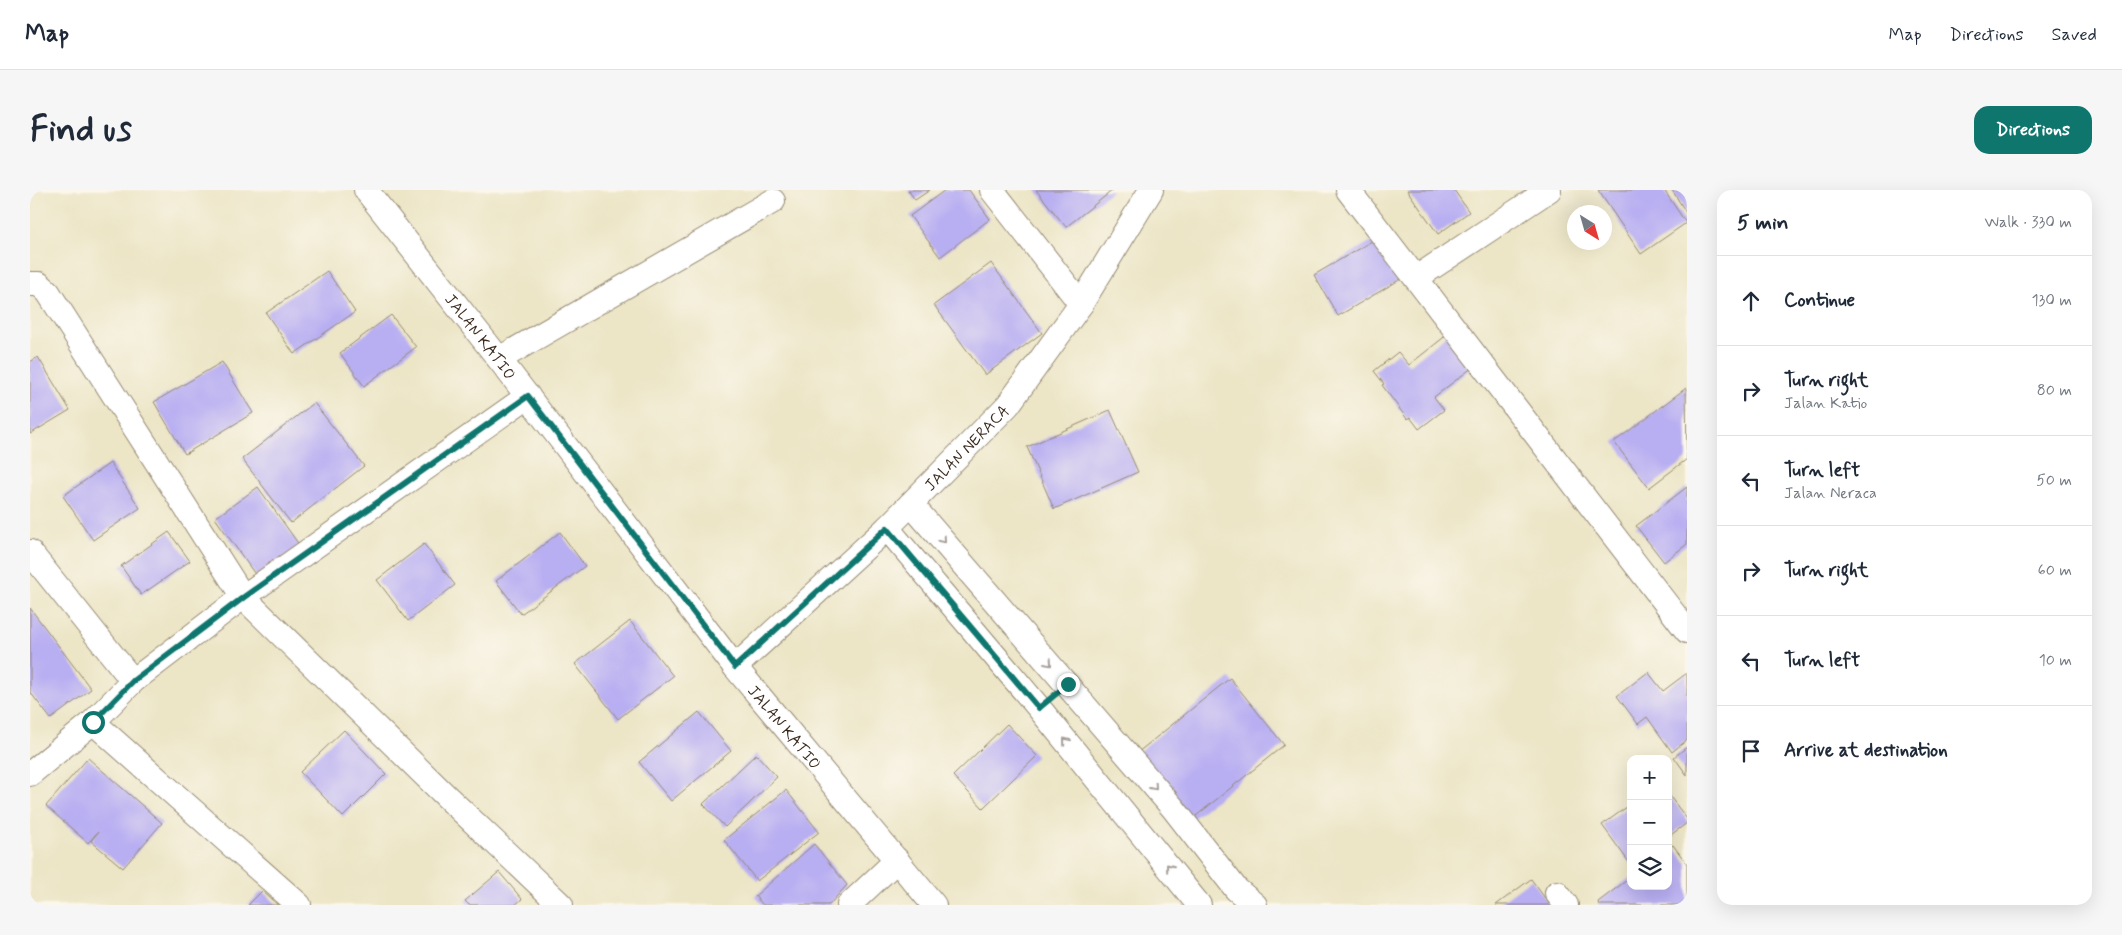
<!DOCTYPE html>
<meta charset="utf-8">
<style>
:root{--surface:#fff;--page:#f6f6f7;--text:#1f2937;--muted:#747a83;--line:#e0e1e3;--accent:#0f766e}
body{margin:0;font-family:Mynerve,sans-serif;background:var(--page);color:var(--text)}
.controls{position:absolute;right:15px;bottom:15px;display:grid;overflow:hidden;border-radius:10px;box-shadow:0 5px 20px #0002}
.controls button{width:45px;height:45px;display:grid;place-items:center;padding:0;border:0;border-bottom:1px solid var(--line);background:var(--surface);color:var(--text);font:25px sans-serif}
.compass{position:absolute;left:1537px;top:15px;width:45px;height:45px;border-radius:50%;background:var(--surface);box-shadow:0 5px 20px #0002;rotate:143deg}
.stop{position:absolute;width:15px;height:15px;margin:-11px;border:4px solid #0f766e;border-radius:50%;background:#fff}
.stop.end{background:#0f766e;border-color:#fff;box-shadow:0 1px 5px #0008}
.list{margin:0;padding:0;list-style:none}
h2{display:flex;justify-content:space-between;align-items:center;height:65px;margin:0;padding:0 20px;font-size:21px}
h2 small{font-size:16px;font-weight:400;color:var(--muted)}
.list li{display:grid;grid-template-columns:32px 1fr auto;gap:15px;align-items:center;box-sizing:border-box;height:90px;padding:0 20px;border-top:1px solid var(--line)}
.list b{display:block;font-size:19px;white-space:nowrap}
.list p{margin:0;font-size:16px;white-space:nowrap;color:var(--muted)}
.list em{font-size:16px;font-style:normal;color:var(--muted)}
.icon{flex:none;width:28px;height:28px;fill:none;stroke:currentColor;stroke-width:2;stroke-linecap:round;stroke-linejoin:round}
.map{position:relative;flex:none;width:1657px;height:715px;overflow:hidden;border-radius:15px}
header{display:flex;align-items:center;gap:30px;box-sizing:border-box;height:70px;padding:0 25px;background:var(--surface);border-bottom:1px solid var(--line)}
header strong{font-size:24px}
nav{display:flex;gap:28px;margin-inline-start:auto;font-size:18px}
.intro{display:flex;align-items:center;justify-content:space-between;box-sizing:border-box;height:120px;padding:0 30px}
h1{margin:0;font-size:35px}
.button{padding:12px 22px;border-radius:15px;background:var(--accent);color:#fff;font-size:18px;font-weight:700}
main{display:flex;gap:30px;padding:0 30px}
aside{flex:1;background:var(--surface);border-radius:15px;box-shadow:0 5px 20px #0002}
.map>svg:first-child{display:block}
</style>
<header>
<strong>Map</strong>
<nav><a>Map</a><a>Directions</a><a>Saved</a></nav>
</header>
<div class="intro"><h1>Find us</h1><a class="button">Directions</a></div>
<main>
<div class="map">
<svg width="1657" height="715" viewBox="0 0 1657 715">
<rect width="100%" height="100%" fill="#fbf7ec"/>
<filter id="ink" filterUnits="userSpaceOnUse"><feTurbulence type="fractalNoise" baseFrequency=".02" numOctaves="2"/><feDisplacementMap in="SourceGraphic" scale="10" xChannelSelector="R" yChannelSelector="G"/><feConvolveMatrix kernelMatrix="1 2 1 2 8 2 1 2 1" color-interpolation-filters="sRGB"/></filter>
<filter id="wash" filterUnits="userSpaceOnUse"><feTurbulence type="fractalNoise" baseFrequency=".0096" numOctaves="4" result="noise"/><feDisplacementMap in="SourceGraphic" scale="20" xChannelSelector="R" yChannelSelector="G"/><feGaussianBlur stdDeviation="1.12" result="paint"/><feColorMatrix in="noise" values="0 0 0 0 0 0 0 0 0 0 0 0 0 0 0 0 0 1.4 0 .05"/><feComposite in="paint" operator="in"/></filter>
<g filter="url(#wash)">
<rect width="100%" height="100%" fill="#ece5c6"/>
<g id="blocks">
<path fill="#b8aef2" d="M 878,0 L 900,0 L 885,10 Z
M 915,0 L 939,0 L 960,29 L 910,67 L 880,26 Z
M 1006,0 L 1083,0 L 1036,37 Z
M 1377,0 L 1424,0 L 1439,22 L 1408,44 Z
M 1568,0 L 1634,0 L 1656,33 L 1611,64 Z
M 1642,0 L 1657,0 L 1657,24 Z
M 1347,48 L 1371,89 L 1308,126 L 1284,85 Z
M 961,73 L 1012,143 L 955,185 L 904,115 Z
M 297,81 L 325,122 L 264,164 L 236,123 Z
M 361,125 L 386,157 L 334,196 L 310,163 Z
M 1418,144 L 1443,177 L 1404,207 L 1414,220 L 1389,239 L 1380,227 L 1377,229 L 1352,195 L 1354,194 L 1344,181 L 1368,162 L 1379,175 Z
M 8,167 L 40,220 L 0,244 L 0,172 Z
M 192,172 L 223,223 L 155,264 L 124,212 Z
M 1656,198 L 1657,269 L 1619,298 L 1584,252 Z
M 284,213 L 334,276 L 261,333 L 212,269 Z
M 1080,220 L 1108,282 L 1024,319 L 997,257 Z
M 80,273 L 110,318 L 63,350 L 33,306 Z
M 228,297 L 270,356 L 227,387 L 185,328 Z
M 1657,297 L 1657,354 L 1634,372 L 1606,336 Z
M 139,342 L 160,371 L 111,405 L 91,376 Z
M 530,342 L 555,376 L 491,424 L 466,391 Z
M 394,354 L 425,395 L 378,431 L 347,390 Z
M 0,418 L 61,499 L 21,529 L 0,502 Z
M 600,431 L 643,486 L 588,529 L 545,474 Z
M 1618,482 L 1633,501 L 1657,483 L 1657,550 L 1642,562 L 1617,527 L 1608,534 L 1587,506 Z
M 1200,488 L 1254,555 L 1161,630 L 1107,563 Z
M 669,522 L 701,561 L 641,611 L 609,572 Z
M 977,534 L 1007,566 L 953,618 L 923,586 Z
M 314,540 L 356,584 L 313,627 L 270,582 Z
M 1657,557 L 1657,585 L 1644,567 Z
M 726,564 L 747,587 L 695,637 L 673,614 Z
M 58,568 L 132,633 L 93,678 L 61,651 L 68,642 L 58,653 L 16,616 Z
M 756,600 L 789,642 L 727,691 L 694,650 Z
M 1638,604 L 1657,629 L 1657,633 L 1638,647 Z
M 1601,614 L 1601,675 L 1572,635 Z
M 784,654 L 817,695 L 799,715 L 733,715 L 725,706 Z
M 1643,655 L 1657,674 L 1657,715 L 1569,715 L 1568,712 L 1601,687 L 1601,696 L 1638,696 L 1638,658 Z
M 469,682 L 492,709 L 485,715 L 439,715 L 435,711 Z
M 1501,689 L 1520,715 L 1466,715 Z
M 232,701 L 248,715 L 218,715 Z"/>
</g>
</g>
<g filter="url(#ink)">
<use href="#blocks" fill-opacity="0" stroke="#948872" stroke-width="1"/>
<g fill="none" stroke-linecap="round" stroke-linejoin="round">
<g stroke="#948872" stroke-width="26">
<g id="minor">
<path id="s1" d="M 336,0 L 469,169 L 705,477 L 904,715"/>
<path d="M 962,0 L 1051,114"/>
<path d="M 1318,0 L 1657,441"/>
<path d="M 1386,88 L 1519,0"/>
<path d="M 0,94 L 9,94 L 18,102 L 213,407 L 416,606 L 531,715"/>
<path d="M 469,169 L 743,11"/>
<path d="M 881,314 L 1143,618 L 1206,699 L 1225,715"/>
<path d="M 857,338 L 1009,518 L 1169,715"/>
<path d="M 0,362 L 103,491"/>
<path id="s2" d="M 705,477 L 857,338 L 978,215 L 1051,114 L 1121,0"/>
<path d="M 63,532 L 269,715"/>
<path d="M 0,584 L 63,532 L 103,491 L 213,407 L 498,206"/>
<path d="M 1527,703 L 1536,715"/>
<path d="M 819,715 L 867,670"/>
</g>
</g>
<use href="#minor" stroke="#fff" stroke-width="24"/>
</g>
<defs><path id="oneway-chevron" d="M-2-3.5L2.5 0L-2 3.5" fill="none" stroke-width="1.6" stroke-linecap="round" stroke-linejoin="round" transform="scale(1.25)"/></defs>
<g stroke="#a79f9a">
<use href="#oneway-chevron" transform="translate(913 350) rotate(49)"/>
<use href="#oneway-chevron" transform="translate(1019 473) rotate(49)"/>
<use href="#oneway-chevron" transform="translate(1036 551) rotate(-129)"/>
<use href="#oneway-chevron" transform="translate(1124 597) rotate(49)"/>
<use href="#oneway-chevron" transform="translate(1139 677) rotate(-129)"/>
</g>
</g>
<g fill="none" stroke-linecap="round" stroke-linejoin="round" filter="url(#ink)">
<path stroke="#0f766e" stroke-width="6" d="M 63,532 L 103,491 L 214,407 L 498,206 L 705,477 L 857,338 L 1009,518 L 1038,494"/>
</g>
<g text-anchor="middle" stroke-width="4" stroke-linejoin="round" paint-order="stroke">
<g font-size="16" fill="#3b2a1e" stroke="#fbf7ec">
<text dy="6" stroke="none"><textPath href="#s1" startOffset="186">JALAN KATIO</textPath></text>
<text dy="6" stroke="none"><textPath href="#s2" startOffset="319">JALAN NERACA</textPath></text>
<text dy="6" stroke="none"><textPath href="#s1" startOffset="681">JALAN KATIO</textPath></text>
</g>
</g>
</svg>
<div class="controls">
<button>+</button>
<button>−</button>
<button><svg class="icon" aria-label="layers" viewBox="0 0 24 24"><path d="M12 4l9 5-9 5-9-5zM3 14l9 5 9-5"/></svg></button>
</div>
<svg class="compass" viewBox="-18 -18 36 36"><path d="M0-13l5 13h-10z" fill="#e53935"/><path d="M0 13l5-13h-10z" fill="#747a83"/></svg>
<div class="stop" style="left:63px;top:532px"></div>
<div class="stop end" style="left:1038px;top:494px"></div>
</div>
<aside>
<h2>5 min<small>Walk · 330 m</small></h2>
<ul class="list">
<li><svg class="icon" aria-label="ahead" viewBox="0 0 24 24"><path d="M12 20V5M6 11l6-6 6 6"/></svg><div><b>Continue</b></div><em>130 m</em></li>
<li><svg class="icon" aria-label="right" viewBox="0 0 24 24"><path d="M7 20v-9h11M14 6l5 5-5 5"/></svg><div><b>Turn right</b><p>Jalan Katio</p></div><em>80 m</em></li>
<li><svg class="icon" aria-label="left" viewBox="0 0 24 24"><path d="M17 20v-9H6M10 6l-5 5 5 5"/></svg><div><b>Turn left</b><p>Jalan Neraca</p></div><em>50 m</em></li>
<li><svg class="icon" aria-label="right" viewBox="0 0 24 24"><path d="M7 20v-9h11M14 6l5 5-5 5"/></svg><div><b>Turn right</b></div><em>60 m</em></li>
<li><svg class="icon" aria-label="left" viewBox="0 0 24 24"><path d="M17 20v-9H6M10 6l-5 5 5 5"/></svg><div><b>Turn left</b></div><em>10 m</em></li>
<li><svg class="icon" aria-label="arrive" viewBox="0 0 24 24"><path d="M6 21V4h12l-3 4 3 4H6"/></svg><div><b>Arrive at destination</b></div></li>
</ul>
</aside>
</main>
